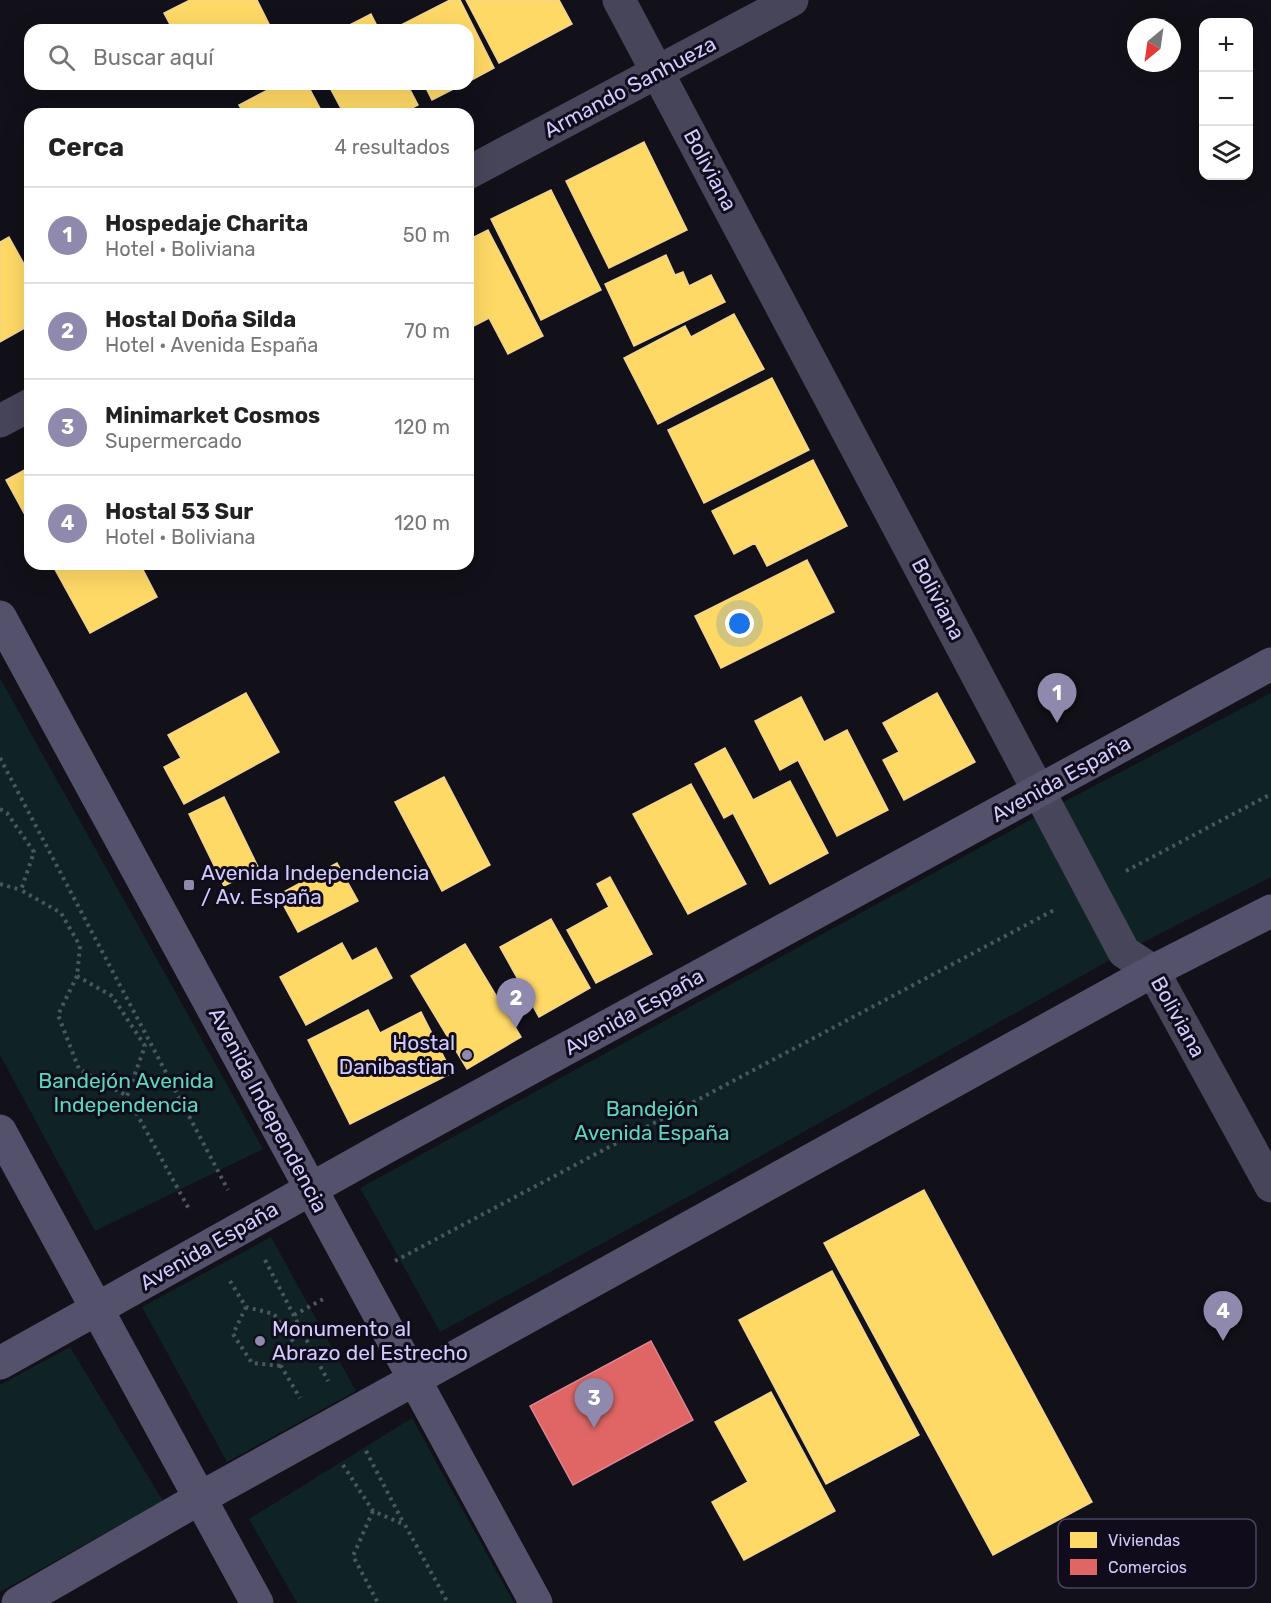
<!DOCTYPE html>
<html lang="es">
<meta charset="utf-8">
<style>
:root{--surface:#fff;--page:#f2f2f2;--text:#222;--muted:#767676;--line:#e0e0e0;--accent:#8e89ad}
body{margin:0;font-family:Rubik,sans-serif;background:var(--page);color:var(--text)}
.controls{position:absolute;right:18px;top:18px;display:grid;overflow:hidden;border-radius:12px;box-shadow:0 6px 24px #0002}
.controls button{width:54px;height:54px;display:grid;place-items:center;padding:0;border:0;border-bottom:2px solid var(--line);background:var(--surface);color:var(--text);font:30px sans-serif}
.compass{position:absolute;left:1127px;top:18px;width:54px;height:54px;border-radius:50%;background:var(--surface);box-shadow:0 6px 24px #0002;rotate:209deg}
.you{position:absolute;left:740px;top:624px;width:21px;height:21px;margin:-15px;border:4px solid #fff;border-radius:50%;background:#1a73e8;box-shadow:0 0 0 9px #1a73e833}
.badge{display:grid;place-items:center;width:39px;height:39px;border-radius:50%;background:var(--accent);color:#fff;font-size:20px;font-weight:700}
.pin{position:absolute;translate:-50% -50px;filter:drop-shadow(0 2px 3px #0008)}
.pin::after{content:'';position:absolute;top:32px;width:21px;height:18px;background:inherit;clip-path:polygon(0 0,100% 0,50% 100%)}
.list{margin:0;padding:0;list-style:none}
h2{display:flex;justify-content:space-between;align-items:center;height:78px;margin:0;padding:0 24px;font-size:26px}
h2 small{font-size:20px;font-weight:400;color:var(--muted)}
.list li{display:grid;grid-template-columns:39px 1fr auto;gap:18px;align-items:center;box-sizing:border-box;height:96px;padding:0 24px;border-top:2px solid var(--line)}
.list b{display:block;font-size:22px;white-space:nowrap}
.list p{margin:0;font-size:20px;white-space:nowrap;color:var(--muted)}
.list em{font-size:20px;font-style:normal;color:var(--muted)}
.icon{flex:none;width:33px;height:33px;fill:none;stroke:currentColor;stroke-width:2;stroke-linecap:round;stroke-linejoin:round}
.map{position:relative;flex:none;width:1271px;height:1603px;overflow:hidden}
.search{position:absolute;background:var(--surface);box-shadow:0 6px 24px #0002;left:24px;top:24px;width:450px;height:66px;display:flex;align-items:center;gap:15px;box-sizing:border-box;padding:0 21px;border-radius:18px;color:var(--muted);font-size:22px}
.panel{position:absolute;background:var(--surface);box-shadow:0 6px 24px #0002;left:24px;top:108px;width:450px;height:462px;border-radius:18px}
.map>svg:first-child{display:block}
</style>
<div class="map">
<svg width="1271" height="1603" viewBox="0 0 1271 1603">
<rect width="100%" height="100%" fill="#121018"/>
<path fill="#102324" d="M 0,678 L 263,1149 L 95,1231 L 0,1055 Z
M 1271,693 L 1271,877 L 1124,952 L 702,1189 L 440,1332 L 360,1188 L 1054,807 Z
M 271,1237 L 356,1391 L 227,1462 L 142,1307 Z
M 70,1347 L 163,1501 L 0,1592 L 0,1385 Z
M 412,1418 L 514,1603 L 297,1603 L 249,1519 Z"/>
<path fill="#ffd966" stroke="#f1d493" stroke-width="1.5" d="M 190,0 L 257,0 L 272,30 L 173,30 L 164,13 Z
M 450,0 L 460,0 L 494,68 L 468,82 L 468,30 L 396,30 L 395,28 Z
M 466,0 L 559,0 L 572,24 L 499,63 Z
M 371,14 L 379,30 L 340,30 Z
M 279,84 L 307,84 L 323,114 L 244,114 L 239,105 Z
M 328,84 L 407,84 L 418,105 L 401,114 L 344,114 Z
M 424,84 L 463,84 L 432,100 Z
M 644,142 L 687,230 L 609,268 L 566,181 Z
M 551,190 L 601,290 L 541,320 L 491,219 Z
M 488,230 L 543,336 L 508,354 L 489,318 L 468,329 L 468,240 Z
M 9,237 L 30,275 L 30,325 L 0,342 L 0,242 Z
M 666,255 L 675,275 L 683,272 L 689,286 L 711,275 L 725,302 L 634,346 L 605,284 Z
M 734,314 L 764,369 L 658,424 L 624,358 L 685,326 L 691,337 Z
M 772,378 L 809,450 L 704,503 L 668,430 Z
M 813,460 L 847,526 L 767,566 L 755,543 L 734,554 L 712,511 Z
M 30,467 L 30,524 L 6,480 Z
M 807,560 L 834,612 L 721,668 L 695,616 Z
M 52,564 L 140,564 L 157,597 L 90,633 Z
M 246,693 L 279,752 L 184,804 L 164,767 L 181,758 L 168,735 Z
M 937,693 L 975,762 L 904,800 L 883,760 L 899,752 L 883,723 Z
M 801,697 L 824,742 L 847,730 L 888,810 L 837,836 L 798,760 L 780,770 L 755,721 Z
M 725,748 L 753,800 L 790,781 L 828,853 L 770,884 L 733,813 L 724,818 L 695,764 Z
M 444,777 L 490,865 L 442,891 L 395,802 Z
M 691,784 L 746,884 L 688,914 L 633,814 Z
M 224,797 L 259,869 L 224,886 L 189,814 Z
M 337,863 L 358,901 L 298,932 L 278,895 Z
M 610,877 L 652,954 L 596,983 L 567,930 L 609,907 L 597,884 Z
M 551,919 L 590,988 L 539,1017 L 500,947 Z
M 342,943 L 352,961 L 376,948 L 392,978 L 306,1025 L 280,977 Z
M 465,944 L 521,1037 L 467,1069 L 411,976 Z
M 368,1010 L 380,1033 L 421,1012 L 452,1073 L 350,1124 L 308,1040 Z
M 924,1190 L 1092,1502 L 993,1555 L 824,1243 Z
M 832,1271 L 919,1435 L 826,1484 L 739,1320 Z
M 771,1392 L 835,1511 L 744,1560 L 712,1502 L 748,1482 L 715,1422 Z"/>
<path fill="#e06666" stroke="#dc8493" stroke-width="1.5" d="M 651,1341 L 693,1420 L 573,1485 L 530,1406 Z"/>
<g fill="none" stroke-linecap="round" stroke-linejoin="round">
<path stroke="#4a5763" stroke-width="4" stroke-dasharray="3 4.5" stroke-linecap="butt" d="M 0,758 L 228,1190
M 0,809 L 7,813 L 34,852 L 21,890 L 61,913 L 80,946 L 77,976 L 112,996 L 145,1046 L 127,1096 L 189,1209
M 1126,871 L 1271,794
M 0,884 L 21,890
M 77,976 L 58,1015 L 79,1069 L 127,1096
M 265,1260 L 328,1381
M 395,1261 L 1056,909
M 230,1281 L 246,1307 L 274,1314 L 294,1343 L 281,1366 L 300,1398
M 246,1307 L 233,1334 L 252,1363 L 281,1366
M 294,1315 L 325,1298
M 366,1451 L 404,1524
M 343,1465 L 373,1511 L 405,1525 L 448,1603
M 373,1511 L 353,1556 L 378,1603"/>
<path stroke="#474559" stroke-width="33" d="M 619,0 L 1124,952 L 1153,971 L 1271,1186
M 468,173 L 792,0
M 0,421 L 30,405"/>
<path stroke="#53516c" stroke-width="33" d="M 0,617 L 536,1603
M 0,1131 L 257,1603
M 0,1363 L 386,1147 L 1271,664
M 18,1603 L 200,1498 L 1153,971 L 1271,911"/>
</g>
<g fill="#8e89ad" stroke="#100c1c" stroke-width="2">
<rect x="183" y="879" width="12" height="12" rx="3"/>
<circle cx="467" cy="1055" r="6"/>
<circle cx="260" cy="1341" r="6"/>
</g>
<g text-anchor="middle" stroke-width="6" stroke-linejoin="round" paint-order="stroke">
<g font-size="21" fill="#d1cafd" stroke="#100c1c">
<text transform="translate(630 87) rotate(-28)" y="7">Armando Sanhueza</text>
<text transform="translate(710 170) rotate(62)" y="7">Boliviana</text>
<text transform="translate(938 599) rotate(62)" y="7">Boliviana</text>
<text transform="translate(1061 779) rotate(-29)" y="7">Avenida España</text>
<text transform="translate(634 1012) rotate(-29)" y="7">Avenida España</text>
<text transform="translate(1178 1017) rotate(61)" y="7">Boliviana</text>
<text transform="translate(268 1110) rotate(62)" y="7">Avenida Independencia</text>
<text transform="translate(209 1246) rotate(-30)" y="7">Avenida España</text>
</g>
<g font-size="21" fill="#d1cafd" stroke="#100c1c" text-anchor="start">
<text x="201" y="880">Avenida Independencia<tspan x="201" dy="24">/ Av. España</tspan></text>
<text x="455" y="1050" text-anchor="end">Hostal<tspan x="455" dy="24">Danibastian</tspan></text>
<text x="272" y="1336">Monumento al<tspan x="272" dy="24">Abrazo del Estrecho</tspan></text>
</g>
<g font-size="21" fill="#5ad8bd" stroke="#100c1c">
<text x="126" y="1088">Bandejón Avenida<tspan x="126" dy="24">Independencia</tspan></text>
<text x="652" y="1116">Bandejón<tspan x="652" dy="24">Avenida España</tspan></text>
</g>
</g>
<rect x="1058" y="1519" width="198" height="69" rx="9" fill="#100c1c" stroke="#4a4560" stroke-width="1.5"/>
<rect x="1070" y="1532" width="27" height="16" fill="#ffd966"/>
<rect x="1070" y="1559" width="27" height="16" fill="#e06666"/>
<g font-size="16" fill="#d1cafd">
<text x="1108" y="1546">Viviendas</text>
<text x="1108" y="1573">Comercios</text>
</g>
</svg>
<div class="controls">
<button>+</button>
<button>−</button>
<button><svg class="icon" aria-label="layers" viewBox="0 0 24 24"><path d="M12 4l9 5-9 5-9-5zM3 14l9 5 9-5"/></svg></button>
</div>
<svg class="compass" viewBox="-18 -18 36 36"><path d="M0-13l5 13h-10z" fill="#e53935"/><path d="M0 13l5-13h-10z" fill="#767676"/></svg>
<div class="you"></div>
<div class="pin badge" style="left:1057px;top:723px">1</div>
<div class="pin badge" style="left:516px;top:1028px">2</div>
<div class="pin badge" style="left:594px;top:1428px">3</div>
<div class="pin badge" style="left:1223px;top:1341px">4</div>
<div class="search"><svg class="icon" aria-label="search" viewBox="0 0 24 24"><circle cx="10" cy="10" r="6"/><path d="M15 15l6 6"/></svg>Buscar aquí</div>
<section class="panel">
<h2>Cerca<small>4 resultados</small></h2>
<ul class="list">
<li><span class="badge">1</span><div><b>Hospedaje Charita</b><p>Hotel · Boliviana</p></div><em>50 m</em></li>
<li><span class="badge">2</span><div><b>Hostal Doña Silda</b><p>Hotel · Avenida España</p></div><em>70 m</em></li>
<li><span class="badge">3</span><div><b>Minimarket Cosmos</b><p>Supermercado</p></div><em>120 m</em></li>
<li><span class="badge">4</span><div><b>Hostal 53 Sur</b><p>Hotel · Boliviana</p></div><em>120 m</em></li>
</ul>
</section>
</div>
